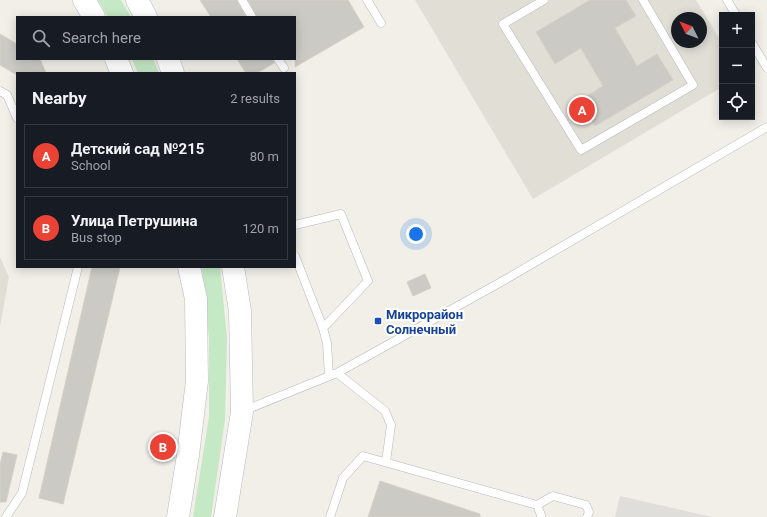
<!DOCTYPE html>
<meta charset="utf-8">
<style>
:root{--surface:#171b24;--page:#242831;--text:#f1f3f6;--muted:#9ea1a6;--line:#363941;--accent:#ea4335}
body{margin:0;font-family:Roboto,sans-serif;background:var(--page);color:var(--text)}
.controls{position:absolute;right:12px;top:12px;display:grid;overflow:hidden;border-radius:0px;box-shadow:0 2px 10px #0003}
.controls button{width:36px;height:36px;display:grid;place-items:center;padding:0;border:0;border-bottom:1px solid var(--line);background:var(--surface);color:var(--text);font:20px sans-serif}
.compass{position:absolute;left:671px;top:12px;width:36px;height:36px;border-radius:50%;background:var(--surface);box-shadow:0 2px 10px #0003;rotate:312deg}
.you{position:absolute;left:416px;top:234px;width:14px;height:14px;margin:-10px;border:3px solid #fff;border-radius:50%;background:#1a73e8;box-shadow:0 0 0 6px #1a73e833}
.badge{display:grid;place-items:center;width:26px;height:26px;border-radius:50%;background:var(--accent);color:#fff;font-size:13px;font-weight:700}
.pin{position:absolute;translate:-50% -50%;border:2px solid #fff;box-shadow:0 1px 4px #0006}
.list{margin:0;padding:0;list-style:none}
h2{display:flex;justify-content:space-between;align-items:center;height:52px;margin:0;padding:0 16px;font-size:17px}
h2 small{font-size:13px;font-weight:400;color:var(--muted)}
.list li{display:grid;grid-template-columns:26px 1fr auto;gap:12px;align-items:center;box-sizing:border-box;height:64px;margin:0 8px 8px;padding:0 8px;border:1px solid var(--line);border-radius:0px}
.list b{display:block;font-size:15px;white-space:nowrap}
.list p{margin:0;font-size:13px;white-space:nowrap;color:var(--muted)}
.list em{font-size:13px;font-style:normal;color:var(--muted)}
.icon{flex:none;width:22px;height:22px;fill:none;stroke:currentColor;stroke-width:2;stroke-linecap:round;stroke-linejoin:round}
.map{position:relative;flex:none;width:767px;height:517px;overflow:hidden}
.search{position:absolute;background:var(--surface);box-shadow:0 2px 10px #0003;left:16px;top:16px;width:280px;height:44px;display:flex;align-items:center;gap:10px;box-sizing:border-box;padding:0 14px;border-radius:0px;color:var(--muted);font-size:15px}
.panel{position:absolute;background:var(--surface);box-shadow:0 2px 10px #0003;left:16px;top:72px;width:280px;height:196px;border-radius:0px}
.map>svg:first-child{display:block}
</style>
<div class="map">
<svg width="767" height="517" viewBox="0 0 767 517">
<rect width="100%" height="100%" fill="#f1efe8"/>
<path fill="#e0deda" d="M 620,496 L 712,517 L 615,517 Z"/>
<path fill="#e1ded6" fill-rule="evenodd" d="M 415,0 L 696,0 L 722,43 L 722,87 L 533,199 ZM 677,18 L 701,18 L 701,42 L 677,42 Z
M 0,257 L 9,277 L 0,327 Z"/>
<path fill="#c5e8c5" d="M 98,0 L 121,0 L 131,17 L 108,17 Z
M 132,59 L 153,59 L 159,73 L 138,73 Z
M 202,267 L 220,267 L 227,338 L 225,420 L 211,517 L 193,517 L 209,417 L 209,339 Z"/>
<path fill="#cccac5" stroke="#d6d1c6" d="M 200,0 L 237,0 L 246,17 L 211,17 Z
M 248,0 L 348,0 L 364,27 L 295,67 L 295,17 L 257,17 Z
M 590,0 L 626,0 L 636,16 L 615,28 L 637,66 L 657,54 L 673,80 L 595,126 L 579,101 L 603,86 L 581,48 L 555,64 L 536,32 Z
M 0,34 L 17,44 L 17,59 L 40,59 L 46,73 L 17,73 L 17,75 L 0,65 Z
M 237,59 L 273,59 L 274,63 L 257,73 L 246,73 Z
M 92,267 L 120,267 L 63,504 L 39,498 Z
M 425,274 L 431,288 L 413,296 L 407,282 Z
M 3,452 L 17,455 L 6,502 L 0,502 L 0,465 Z
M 380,481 L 480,514 L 480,517 L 368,517 Z"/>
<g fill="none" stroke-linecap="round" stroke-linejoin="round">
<g stroke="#b5b8bc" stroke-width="9">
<path id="lane" d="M 242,0 L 252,17
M 367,0 L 381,23
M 544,0 L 503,24 L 581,150 L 693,85 L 643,0
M 727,0 L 736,15
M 752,43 L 767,68
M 278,59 L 284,68
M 0,91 L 7,95 L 17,118
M 295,225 L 341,214 L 368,281 L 323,328
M 295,256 L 323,328 L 327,343 L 329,376
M 337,373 L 385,411 L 391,425 L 386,462
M 243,411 L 337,373 L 501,282 L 767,127
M 537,505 L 553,496 L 586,505 L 589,512 L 587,517
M 6,517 L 22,493 L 78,267
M 330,517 L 343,478 L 363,456 L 537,505 L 541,515 L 541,517"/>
</g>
<g stroke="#b6babf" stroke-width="23">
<path id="secondary" d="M 84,0 L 94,17
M 137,0 L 146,17
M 116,59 L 122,73
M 168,59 L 173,73
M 178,517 L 188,455 L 197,381 L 196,299 L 189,267
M 225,517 L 242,412 L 240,311 L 233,267"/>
</g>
<use href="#lane" stroke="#fff" stroke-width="8"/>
<use href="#secondary" stroke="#fff" stroke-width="22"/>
</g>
<rect fill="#1a4fb4" stroke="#fff" stroke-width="1.5" x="374" y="317" width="8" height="8" rx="2"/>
<g text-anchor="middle" stroke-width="4" stroke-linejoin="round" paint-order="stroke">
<g font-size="13" font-weight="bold" fill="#164399" stroke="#fff" text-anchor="start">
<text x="386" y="319">Микрорайон<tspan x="386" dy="15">Солнечный</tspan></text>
</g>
</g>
</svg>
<div class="controls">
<button>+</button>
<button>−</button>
<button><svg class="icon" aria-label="locate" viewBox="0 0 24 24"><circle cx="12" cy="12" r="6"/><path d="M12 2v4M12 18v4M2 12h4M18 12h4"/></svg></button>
</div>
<svg class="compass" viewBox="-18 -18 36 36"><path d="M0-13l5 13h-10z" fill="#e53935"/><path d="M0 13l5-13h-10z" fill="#9ea1a6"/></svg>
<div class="you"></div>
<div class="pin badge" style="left:582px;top:110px">A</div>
<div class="pin badge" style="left:163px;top:447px">B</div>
<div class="search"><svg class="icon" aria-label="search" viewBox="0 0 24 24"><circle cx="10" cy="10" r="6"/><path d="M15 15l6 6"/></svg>Search here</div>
<section class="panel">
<h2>Nearby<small>2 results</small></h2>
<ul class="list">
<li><span class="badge">A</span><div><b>Детский сад №215</b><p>School</p></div><em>80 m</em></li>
<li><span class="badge">B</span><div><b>Улица Петрушина</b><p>Bus stop</p></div><em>120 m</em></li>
</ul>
</section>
</div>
